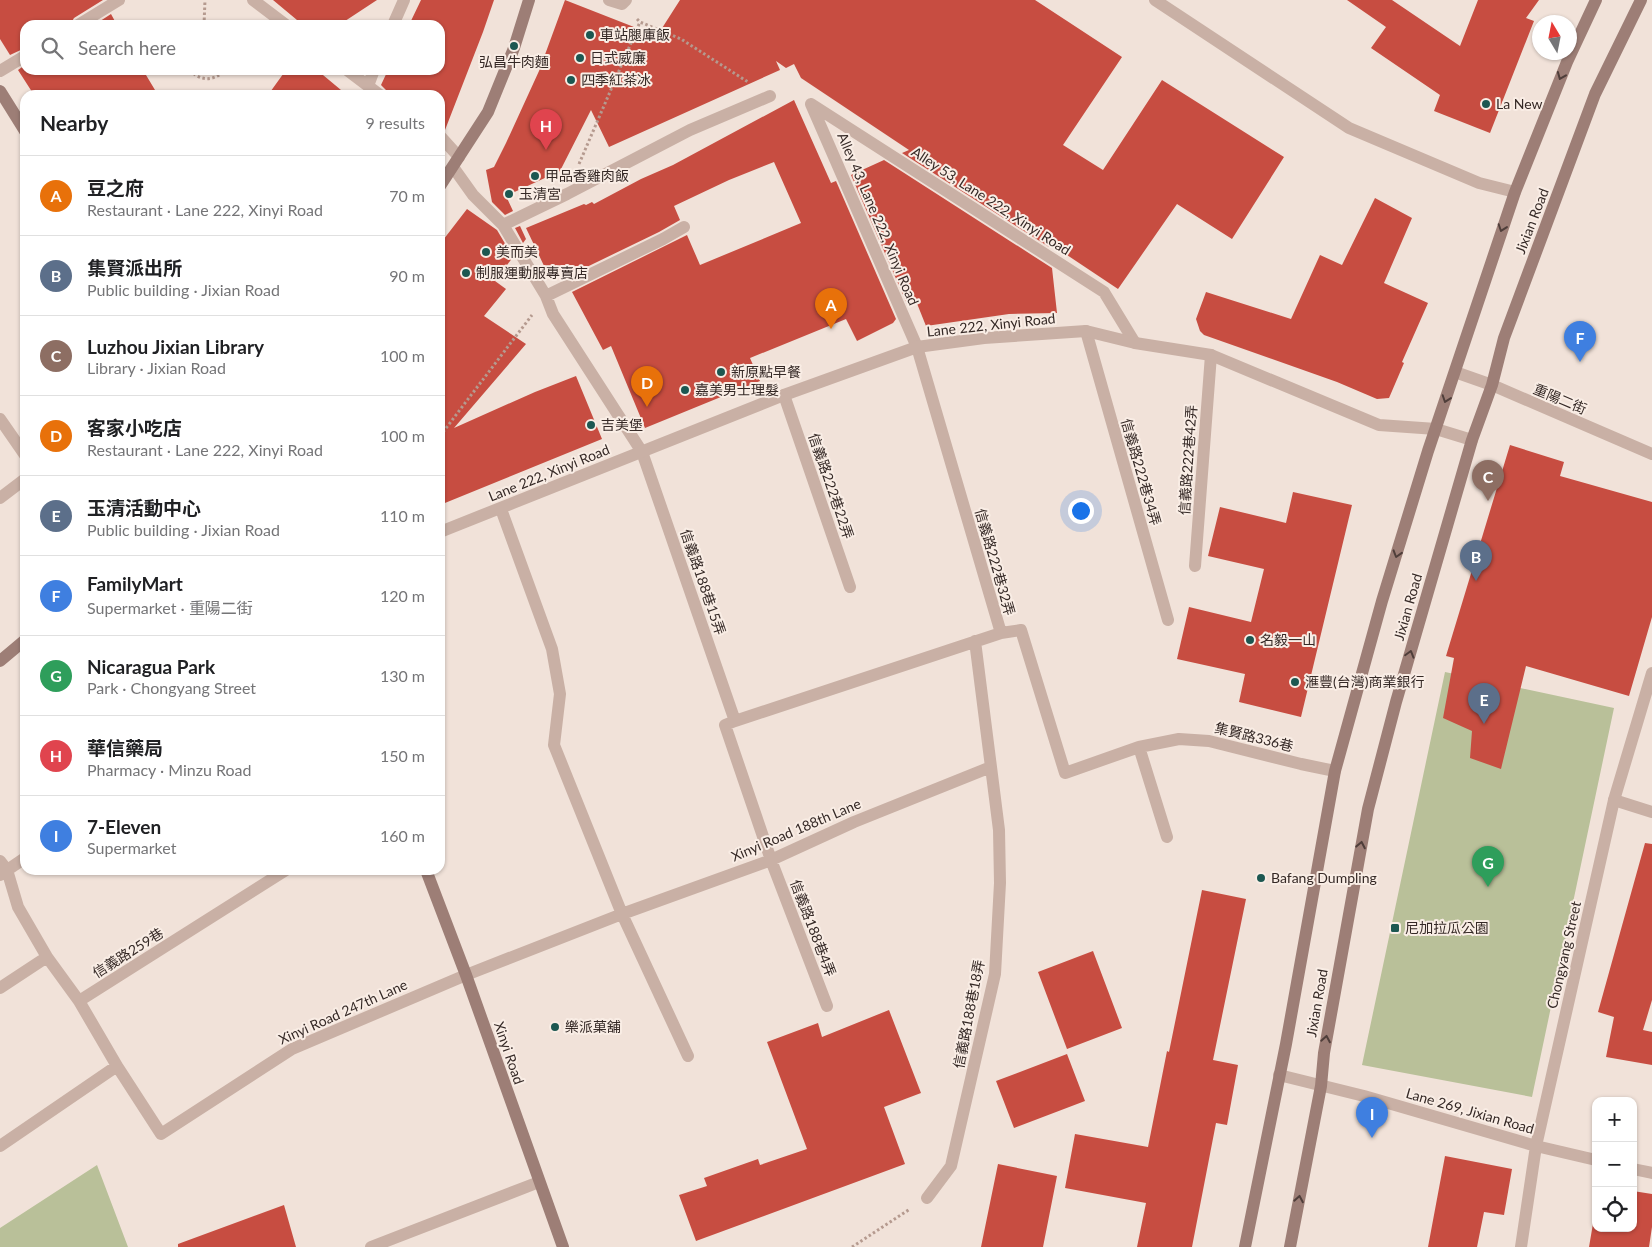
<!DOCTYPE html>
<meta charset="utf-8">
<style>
:root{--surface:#fff;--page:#f6f6f6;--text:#202124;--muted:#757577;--line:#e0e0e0;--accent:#d93025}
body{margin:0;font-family:Lato,"Noto Sans TC",sans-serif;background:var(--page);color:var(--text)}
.controls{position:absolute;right:15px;bottom:15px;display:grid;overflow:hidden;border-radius:10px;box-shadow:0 1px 4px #0004}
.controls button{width:45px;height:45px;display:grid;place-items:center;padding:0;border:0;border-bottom:1px solid var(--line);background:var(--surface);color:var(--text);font:25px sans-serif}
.compass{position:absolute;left:1532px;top:15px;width:45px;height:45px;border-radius:50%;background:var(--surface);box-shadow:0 1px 4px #0004;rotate:350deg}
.you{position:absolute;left:1080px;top:510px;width:18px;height:18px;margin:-12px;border:4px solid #fff;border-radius:50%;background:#1a73e8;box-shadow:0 0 0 8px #1a73e833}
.badge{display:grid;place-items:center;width:32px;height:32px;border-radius:50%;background:var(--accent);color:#fff;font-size:16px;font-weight:700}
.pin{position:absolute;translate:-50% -41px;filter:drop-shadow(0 1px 2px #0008)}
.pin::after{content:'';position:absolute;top:26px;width:18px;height:15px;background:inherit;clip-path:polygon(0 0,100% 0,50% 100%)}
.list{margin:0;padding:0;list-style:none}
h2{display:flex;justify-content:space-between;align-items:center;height:65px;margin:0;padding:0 20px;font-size:21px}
h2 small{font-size:16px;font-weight:400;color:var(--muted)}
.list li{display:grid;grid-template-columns:32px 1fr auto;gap:15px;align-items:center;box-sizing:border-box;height:80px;padding:0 20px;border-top:1px solid var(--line)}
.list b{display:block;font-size:19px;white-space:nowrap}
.list p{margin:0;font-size:16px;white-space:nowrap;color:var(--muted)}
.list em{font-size:16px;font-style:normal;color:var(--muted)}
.icon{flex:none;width:28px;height:28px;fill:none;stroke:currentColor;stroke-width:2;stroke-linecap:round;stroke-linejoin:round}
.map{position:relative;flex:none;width:1652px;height:1247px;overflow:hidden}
.search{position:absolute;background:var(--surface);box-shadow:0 1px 4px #0004;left:20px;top:20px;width:425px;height:55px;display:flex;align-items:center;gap:12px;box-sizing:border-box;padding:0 18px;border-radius:15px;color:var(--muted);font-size:19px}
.panel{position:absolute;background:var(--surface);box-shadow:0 1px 4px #0004;left:20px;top:90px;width:425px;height:785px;border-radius:15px}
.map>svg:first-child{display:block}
</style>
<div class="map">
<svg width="1652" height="1247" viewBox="0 0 1652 1247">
<rect width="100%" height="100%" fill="#f1e2d9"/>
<path fill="#b9c099" d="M 1445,672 L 1614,708 L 1532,1097 L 1362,1065 Z
M 97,1165 L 128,1247 L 0,1247 L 0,1228 Z"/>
<path fill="#c74d41" d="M 0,0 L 103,0 L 74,18 L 70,25 L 25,25 L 25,48 L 10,55 L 0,39 Z
M 273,0 L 377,0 L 339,25 L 303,25 Z
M 421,0 L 494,0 L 483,32 L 445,130 L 440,128 L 440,95 L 388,95 L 387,91 L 381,85 L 388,70 L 440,70 L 440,25 L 409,25 Z
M 565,0 L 657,36 L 680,0 L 1035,0 L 1122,57 L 1063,145 L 1103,170 L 1162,80 L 1284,157 L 1232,239 L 1177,204 L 1118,289 L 1049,243 L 1049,247 L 902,153 L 909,150 L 801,78 L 794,64 L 786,68 L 776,61 L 780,70 L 609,147 L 591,110 L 560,171 L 506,196 L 513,211 L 505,215 L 492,202 L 486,170 L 494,167 L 506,143 L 539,71 Z
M 1347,0 L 1392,0 L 1460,46 L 1478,0 L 1539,0 L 1526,18 L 1534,21 L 1490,133 L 1434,111 L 1440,95 L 1371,48 L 1386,27 Z
M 111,14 L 117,25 L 94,25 Z
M 25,65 L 25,70 L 143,70 L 158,95 L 34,95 L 18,70 Z
M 286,70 L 317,70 L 347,95 L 268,95 Z
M 794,100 L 831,183 L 836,181 L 896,319 L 893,323 L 857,341 L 846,319 L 750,358 L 760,381 L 645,428 L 611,346 L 603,350 L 572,292 L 687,235 L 700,265 L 801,223 L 774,162 L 729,180 L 674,206 L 680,220 L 659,232 L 564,278 L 557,265 L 546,270 L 526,228 L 584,204 L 586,205 L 592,202 L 594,204 L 641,179 L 673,165 Z
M 884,160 L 1052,268 L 1057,313 L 1009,314 L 926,326 L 914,296 L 907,304 L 851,175 Z
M 1375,198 L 1412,218 L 1384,283 L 1428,303 L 1402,362 L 1404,363 L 1389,398 L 1377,399 L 1337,382 L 1204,335 L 1200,331 L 1196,319 L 1206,292 L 1291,319 L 1320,255 L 1342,265 Z
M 467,209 L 497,230 L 513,257 L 495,281 L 506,289 L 484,316 L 526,344 L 454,428 L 535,392 L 576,376 L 602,439 L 440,505 L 440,244 Z
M 520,226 L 526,239 L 523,243 L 515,228 Z
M 1510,445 L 1564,462 L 1560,476 L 1652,502 L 1652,617 L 1629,696 L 1526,666 L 1501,769 L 1470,758 L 1472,731 L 1443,718 L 1454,658 L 1446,656 Z
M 1293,492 L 1352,505 L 1301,717 L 1239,702 L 1245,674 L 1177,659 L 1189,607 L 1251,622 L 1264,569 L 1208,556 L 1220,507 L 1286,523 Z
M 1645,843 L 1652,844 L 1652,1000 L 1643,1030 L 1652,1032 L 1652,1065 L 1606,1057 L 1614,1017 L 1598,1012 Z
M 1202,890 L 1246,899 L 1213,1060 L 1238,1065 L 1227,1125 L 1216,1123 L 1192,1247 L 1137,1247 L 1146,1203 L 1065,1188 L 1075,1134 L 1148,1147 L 1167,1051 L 1169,1052 Z
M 1093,951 L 1122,1028 L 1067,1049 L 1038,972 Z
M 889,1010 L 921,1093 L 884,1107 L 905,1164 L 696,1241 L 679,1195 L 707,1186 L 704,1178 L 758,1159 L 760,1165 L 807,1149 L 767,1042 L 818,1023 L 822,1037 Z
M 1067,1054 L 1085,1101 L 1014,1128 L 996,1081 Z
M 1445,1156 L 1512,1169 L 1504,1215 L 1484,1212 L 1477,1247 L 1428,1247 Z
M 998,1164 L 1057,1176 L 1043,1247 L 981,1247 Z
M 1633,1191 L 1652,1194 L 1652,1227 L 1649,1247 L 1589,1247 L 1596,1206 L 1596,1228 L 1633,1228 Z
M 284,1205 L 296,1247 L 178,1247 L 178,1244 Z"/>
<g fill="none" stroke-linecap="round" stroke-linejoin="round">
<path stroke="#b59a8f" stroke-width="3" stroke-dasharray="2.5 2.5" stroke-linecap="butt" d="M 637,19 L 640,22 L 681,39 L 748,82
M 204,25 L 205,0
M 190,70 C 200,82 215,81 225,70
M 579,164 L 640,22
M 440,436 L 532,315
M 852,1247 L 910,1209"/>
<path stroke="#c9b0a5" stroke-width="12" d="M 253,0 L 286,25
M 609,0 L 622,4 L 626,0
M 1155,0 L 1349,128 L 1479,183 L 1515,192
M 78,25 L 119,0
M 393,25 L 404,0
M 347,70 L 380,95
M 0,71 L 25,56
M 368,86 L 374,70
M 811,104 L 917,347 L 1001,633 L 1021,630 L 1065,773 L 1139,747
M 811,104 L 1104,292 L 1135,343
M 440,136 L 459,157
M 453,167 L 473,195 L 503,225 L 546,296 L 553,314 L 642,452 L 735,721 L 725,725 L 771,860 L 827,1006
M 503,225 L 567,194 L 690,130 L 770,96
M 546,296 L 663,239 L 684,227
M 1086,331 L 1168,620
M 784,395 L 850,587
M 0,419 L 25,455
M 0,498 L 25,479
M 501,509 L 552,649 L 560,694 L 554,745 L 622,914 L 688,1056
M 1195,566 L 1211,355
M 735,721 L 1001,633
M 1614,800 L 1652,812
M 1167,837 L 1139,747 L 1179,739 L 1209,741 L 1301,764 L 1335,771
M 0,861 L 7,870 L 18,907 L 47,957
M 0,875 L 25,858
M 0,988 L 47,957 L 79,1001 L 286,870
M 79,1001 L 117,1066 L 161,1134 L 292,1049 L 466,975 L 622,914 L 771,860 L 854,822 L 991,767
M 0,1146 L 117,1066
M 927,1198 L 951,1166 L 995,974 L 1000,883 L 999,830 L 975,641
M 371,1247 L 539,1182"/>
<path stroke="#c9b0a5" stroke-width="12" d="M 1455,372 L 1492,385 L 1652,454
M 440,532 L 784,395 L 917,347 L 984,338 L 1086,331 L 1135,343 L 1211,355 L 1379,425 L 1436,429 L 1472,440
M 1279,1075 L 1364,1096 L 1536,1146 L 1596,1160
M 1633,1169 L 1652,1173
M 1521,1247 L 1536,1146 L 1614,800 L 1652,673"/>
<path stroke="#9d7e76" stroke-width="12" d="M 0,91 L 25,131
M 440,186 L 488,112 L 514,48 L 529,0
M 0,661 L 25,640
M 426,870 L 466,975 L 563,1247
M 1245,1247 L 1286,1044 L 1335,771 L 1382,601 L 1428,451 L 1515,192 L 1567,62 L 1596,0
M 1290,1247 L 1321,1086 L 1324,1053 L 1368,809 L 1396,702 L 1472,440 L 1492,385 L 1504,338 L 1595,94 L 1641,0"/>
</g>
<defs><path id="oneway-chevron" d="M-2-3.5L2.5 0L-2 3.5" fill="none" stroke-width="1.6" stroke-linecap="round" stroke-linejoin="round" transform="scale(1.25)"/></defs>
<g stroke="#4f3e3a">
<use href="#oneway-chevron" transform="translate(1561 76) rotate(112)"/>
<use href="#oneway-chevron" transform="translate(1502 228) rotate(109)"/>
<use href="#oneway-chevron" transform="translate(1446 399) rotate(109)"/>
<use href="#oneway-chevron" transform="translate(1397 554) rotate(107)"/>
<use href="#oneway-chevron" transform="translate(1410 654) rotate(-74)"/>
<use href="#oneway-chevron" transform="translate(1361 845) rotate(-79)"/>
<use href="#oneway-chevron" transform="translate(1326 1039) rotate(-80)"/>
<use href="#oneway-chevron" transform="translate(1299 1199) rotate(-80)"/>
</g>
<g fill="#1c5751" stroke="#f9ede5" stroke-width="2">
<circle cx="590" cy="35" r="5"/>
<circle cx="514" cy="46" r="5"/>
<circle cx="580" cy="58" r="5"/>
<circle cx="571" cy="80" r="5"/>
<circle cx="1486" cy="104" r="5"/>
<circle cx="535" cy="176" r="5"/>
<circle cx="509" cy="194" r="5"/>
<circle cx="486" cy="252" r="5"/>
<circle cx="466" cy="273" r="5"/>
<circle cx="721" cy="372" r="5"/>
<circle cx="685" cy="390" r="5"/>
<circle cx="591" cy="425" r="5"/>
<circle cx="1250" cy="640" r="5"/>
<circle cx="1295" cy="682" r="5"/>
<circle cx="1261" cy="878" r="5"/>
<rect x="1390" y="923" width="10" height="10" rx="2.5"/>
<circle cx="555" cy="1027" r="5"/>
</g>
<g text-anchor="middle" stroke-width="4" stroke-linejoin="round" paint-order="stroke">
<g font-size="14" fill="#352926" stroke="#f9ede5" text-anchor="start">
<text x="600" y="40">車站腿庫飯</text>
<text x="590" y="63">日式威廉</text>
<text x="514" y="67" text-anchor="middle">弘昌牛肉麵</text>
<text x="581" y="85">四季紅茶冰</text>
<text x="1496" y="109">La New</text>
<text x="545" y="181">甲品香雞肉飯</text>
<text x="519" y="199">玉清宮</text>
<text x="496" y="257">美而美</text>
<text x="476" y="278">制服運動服專賣店</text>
<text x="731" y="377">新原點早餐</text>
<text x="695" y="395">嘉美男士理髮</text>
<text x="601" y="430">吉美堡</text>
<text x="1260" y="645">名毅一山</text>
<text x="1305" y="687">滙豐(台灣)商業銀行</text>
<text x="1271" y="883">Bafang Dumpling</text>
<text x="1405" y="933">尼加拉瓜公園</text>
<text x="565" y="1032">樂派菓舖</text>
</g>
<g font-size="14" fill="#352926" stroke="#f9ede5">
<text transform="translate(991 201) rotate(33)" y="5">Alley 53, Lane 222, Xinyi Road</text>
<text transform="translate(878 219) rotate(67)" y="5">Alley 43, Lane 222, Xinyi Road</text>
<text transform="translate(1532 221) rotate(-69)" y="5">Jixian Road</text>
<text transform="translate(991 325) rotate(-6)" y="5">Lane 222, Xinyi Road</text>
<text transform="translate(1560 399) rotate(23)" y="5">重陽二街</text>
<text transform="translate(1188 460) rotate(-86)" y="5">信義路222巷42弄</text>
<text transform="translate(1141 472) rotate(74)" y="5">信義路222巷34弄</text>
<text transform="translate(549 473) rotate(-22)" y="5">Lane 222, Xinyi Road</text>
<text transform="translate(831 486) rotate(71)" y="5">信義路222巷22弄</text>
<text transform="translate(995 562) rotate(74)" y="5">信義路222巷32弄</text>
<text transform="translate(703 582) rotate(71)" y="5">信義路188巷15弄</text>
<text transform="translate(1408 607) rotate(-74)" y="5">Jixian Road</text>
<text transform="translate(1254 737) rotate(14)" y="5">集賢路336巷</text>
<text transform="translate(796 830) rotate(-23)" y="5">Xinyi Road 188th Lane</text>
<text transform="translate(813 928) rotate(69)" y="5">信義路188巷4弄</text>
<text transform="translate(128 953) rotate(-32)" y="5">信義路259巷</text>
<text transform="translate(1564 955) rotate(-77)" y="5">Chongyang Street</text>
<text transform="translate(1317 1003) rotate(-80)" y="5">Jixian Road</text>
<text transform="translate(343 1012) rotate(-24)" y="5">Xinyi Road 247th Lane</text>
<text transform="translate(969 1014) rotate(-79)" y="5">信義路188巷18弄</text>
<text transform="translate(509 1053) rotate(71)" y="5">Xinyi Road</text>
<text transform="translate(1470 1111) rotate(16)" y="5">Lane 269, Jixian Road</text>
</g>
</g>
</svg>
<div class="controls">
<button>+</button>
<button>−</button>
<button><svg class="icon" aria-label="locate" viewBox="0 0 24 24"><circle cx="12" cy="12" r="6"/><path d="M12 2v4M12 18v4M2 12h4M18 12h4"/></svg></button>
</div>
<svg class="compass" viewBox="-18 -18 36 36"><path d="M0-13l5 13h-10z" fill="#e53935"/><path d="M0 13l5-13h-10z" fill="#757577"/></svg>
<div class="you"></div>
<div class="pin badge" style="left:831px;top:329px;background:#e8710a">A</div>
<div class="pin badge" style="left:1476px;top:581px;background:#5c6f8a">B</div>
<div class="pin badge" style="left:1488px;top:501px;background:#8d6e63">C</div>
<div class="pin badge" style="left:647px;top:407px;background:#e8710a">D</div>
<div class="pin badge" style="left:1484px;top:724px;background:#5c6f8a">E</div>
<div class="pin badge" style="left:1580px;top:362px;background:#3f7fe0">F</div>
<div class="pin badge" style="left:1488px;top:887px;background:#2e9e5b">G</div>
<div class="pin badge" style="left:546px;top:150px;background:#e0444e">H</div>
<div class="pin badge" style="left:1372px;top:1138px;background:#3f7fe0">I</div>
<div class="search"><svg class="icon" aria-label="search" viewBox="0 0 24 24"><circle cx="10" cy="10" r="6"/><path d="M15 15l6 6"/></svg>Search here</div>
<section class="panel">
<h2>Nearby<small>9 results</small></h2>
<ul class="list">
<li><span class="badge" style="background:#e8710a">A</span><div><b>豆之府</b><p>Restaurant · Lane 222, Xinyi Road</p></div><em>70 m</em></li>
<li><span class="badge" style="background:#5c6f8a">B</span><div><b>集賢派出所</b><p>Public building · Jixian Road</p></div><em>90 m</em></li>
<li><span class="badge" style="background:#8d6e63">C</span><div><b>Luzhou Jixian Library</b><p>Library · Jixian Road</p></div><em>100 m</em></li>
<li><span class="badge" style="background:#e8710a">D</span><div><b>客家小吃店</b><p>Restaurant · Lane 222, Xinyi Road</p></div><em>100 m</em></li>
<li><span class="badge" style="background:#5c6f8a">E</span><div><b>玉清活動中心</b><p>Public building · Jixian Road</p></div><em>110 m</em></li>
<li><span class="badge" style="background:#3f7fe0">F</span><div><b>FamilyMart</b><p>Supermarket · 重陽二街</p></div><em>120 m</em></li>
<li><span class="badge" style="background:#2e9e5b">G</span><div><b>Nicaragua Park</b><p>Park · Chongyang Street</p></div><em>130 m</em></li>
<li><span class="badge" style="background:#e0444e">H</span><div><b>華信藥局</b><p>Pharmacy · Minzu Road</p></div><em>150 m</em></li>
<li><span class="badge" style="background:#3f7fe0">I</span><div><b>7-Eleven</b><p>Supermarket</p></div><em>160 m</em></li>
</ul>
</section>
</div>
